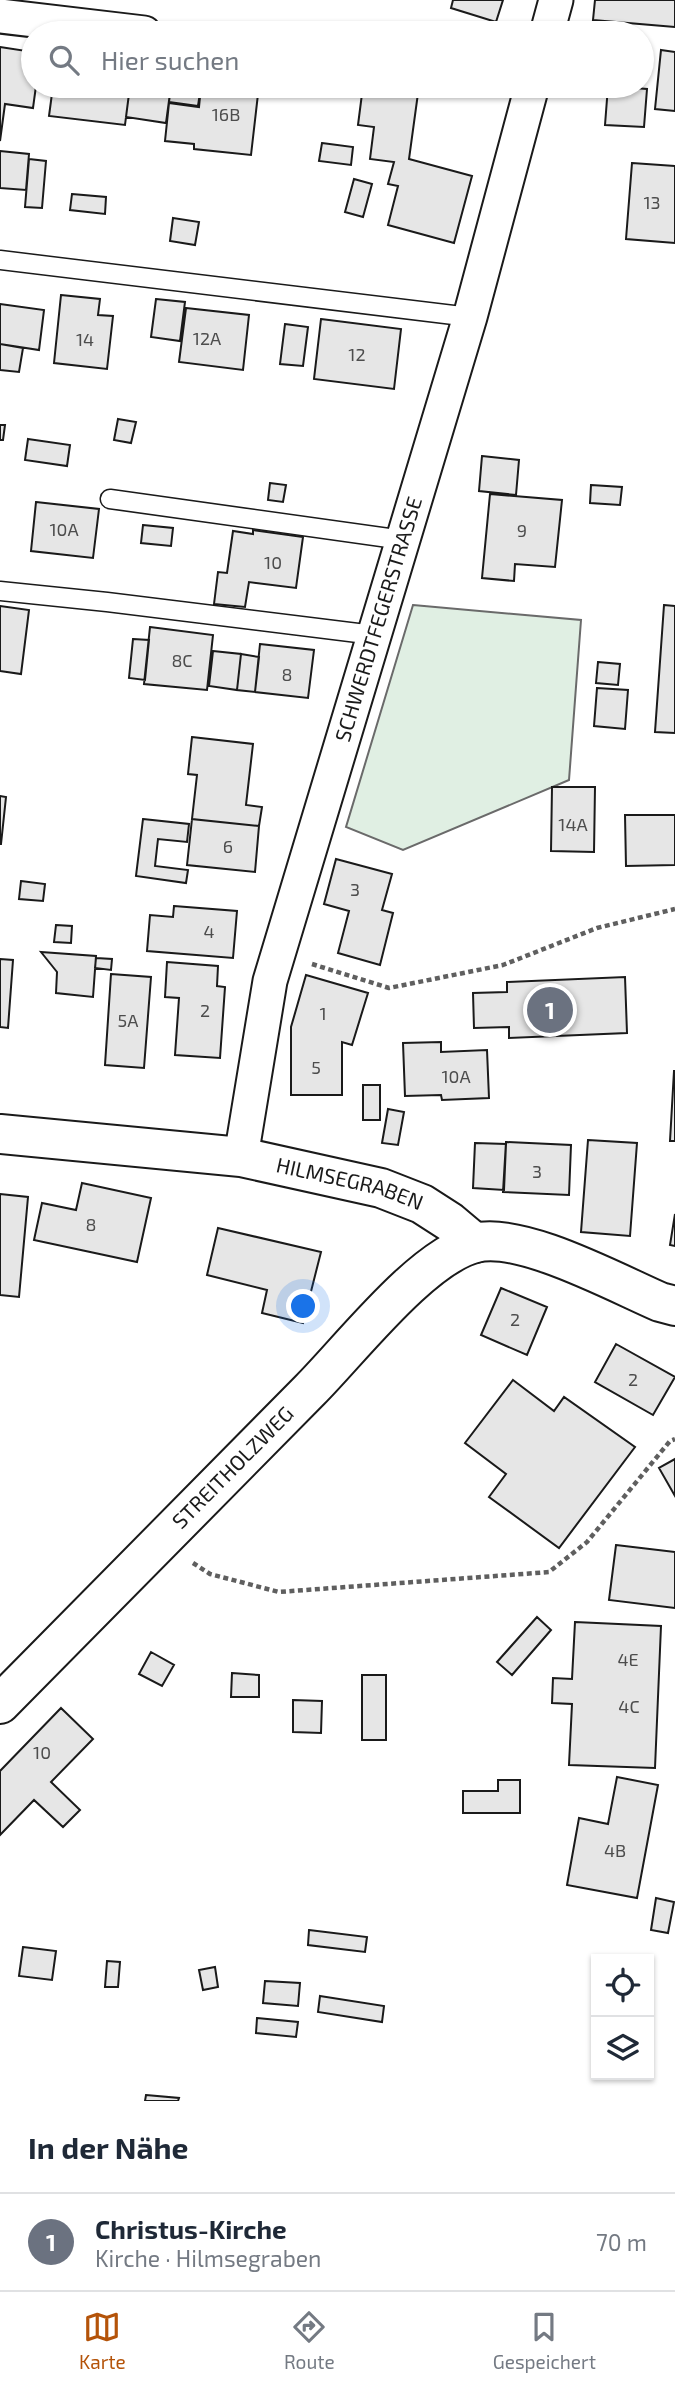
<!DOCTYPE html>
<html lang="de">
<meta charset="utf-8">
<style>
:root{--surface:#fff;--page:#f2f2f3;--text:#1f2937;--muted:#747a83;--line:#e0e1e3;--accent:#b45309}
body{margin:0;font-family:"Exo 2",sans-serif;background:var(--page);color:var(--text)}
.controls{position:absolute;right:21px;bottom:21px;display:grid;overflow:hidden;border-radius:0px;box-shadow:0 2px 5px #0004}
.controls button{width:63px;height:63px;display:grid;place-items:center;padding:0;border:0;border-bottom:2px solid var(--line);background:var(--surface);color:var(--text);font:35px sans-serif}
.you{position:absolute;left:304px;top:1307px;width:24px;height:24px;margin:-18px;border:5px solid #fff;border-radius:50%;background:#1a73e8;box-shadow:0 0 0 10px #1a73e833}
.badge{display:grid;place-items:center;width:46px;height:46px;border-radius:50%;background:var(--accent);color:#fff;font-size:23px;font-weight:700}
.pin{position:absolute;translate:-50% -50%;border:4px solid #fff;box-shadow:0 2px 7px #0006}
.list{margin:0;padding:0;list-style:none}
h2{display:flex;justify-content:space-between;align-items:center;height:91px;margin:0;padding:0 28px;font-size:30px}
h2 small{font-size:23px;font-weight:400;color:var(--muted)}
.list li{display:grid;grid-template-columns:46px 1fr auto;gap:21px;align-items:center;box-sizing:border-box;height:98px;padding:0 28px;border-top:2px solid var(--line)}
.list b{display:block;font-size:26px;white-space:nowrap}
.list p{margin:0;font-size:23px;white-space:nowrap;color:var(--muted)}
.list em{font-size:23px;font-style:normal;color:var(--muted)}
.icon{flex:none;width:38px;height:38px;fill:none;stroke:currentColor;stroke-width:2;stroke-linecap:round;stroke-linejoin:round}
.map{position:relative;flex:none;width:675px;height:2101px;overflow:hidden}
.search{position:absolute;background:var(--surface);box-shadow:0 2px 5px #0004;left:21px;right:21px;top:21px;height:77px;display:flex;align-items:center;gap:18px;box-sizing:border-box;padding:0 24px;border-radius:38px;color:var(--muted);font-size:26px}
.sheet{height:189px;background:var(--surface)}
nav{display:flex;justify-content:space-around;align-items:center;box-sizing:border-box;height:98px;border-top:2px solid var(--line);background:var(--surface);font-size:19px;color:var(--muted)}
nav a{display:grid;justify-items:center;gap:4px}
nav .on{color:var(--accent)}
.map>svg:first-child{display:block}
</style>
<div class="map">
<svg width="675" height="2101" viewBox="0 0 675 2101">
<rect width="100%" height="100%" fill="#fff"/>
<path fill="#e0efe3" stroke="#6a6a6a" stroke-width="2" d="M 413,605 L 581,620 L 569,780 L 403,850 L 346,827 Z"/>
<path fill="#e6e6e6" stroke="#1a1a1a" stroke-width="2" d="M 453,0 L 503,0 L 496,22 L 451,8 Z
M 595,0 L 675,0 L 675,27 L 593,20 Z
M 0,47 L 33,52 L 33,86 L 36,86 L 33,108 L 5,104 L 0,141 Z
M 661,50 L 675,52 L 675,111 L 655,109 Z
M 53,86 L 130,86 L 125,125 L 49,116 Z
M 130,86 L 171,86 L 166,123 L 126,117 Z
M 171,86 L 201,86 L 198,106 L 169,102 Z
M 363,86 L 419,86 L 409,159 L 472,176 L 454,243 L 388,225 L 398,186 L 388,184 L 394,162 L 370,159 L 374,127 L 358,125 Z
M 608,86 L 647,89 L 644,127 L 605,125 Z
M 201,87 L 258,94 L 251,155 L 194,149 L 194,144 L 165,141 L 169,103 L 199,107 Z
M 322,143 L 353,147 L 351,165 L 319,161 Z
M 0,151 L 29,154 L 26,190 L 0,188 Z
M 29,159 L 46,161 L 42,208 L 25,207 Z
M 632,163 L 675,166 L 675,243 L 626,239 Z
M 354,179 L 372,184 L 363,217 L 345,212 Z
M 72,194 L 106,197 L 105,214 L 70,210 Z
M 173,218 L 199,222 L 195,245 L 170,241 Z
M 61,295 L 100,299 L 98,315 L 113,316 L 107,369 L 54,363 Z
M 156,299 L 185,302 L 180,341 L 151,337 Z
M 0,304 L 44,310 L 39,350 L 0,344 Z
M 186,308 L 249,315 L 243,370 L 179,362 Z
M 321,319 L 401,329 L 394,389 L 314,379 Z
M 285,324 L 308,327 L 303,366 L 280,364 Z
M 0,344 L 23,348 L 19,372 L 0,370 Z
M 118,419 L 136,422 L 131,443 L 114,440 Z
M 0,425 L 5,425 L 3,440 L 0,440 Z
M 28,439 L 70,445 L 67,466 L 25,460 Z
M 482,456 L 519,460 L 516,495 L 479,491 Z
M 270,483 L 286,485 L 283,502 L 268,500 Z
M 591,485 L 622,487 L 620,505 L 590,503 Z
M 490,494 L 562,500 L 555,567 L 515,564 L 514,581 L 482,578 Z
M 36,502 L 99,509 L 93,558 L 31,551 Z
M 143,525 L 173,528 L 171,546 L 141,543 Z
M 253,530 L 303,537 L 296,588 L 249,582 L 245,607 L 214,604 L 218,572 L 227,573 L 233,531 L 253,534 Z
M 664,605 L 675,606 L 675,733 L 655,732 Z
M 0,606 L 29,610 L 21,674 L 0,671 Z
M 150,627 L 213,635 L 207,690 L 144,684 Z
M 133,639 L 149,640 L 145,680 L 129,678 Z
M 260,644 L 314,650 L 308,698 L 255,692 Z
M 213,651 L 241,654 L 237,690 L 209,686 Z
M 241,654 L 259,657 L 255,692 L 237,690 Z
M 598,662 L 620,664 L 618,685 L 596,683 Z
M 597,688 L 628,690 L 625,729 L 594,726 Z
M 192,737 L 253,744 L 246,805 L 262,807 L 259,826 L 192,819 L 197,775 L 188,774 Z
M 552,787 L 595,787 L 594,852 L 551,851 Z
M 0,796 L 6,797 L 1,844 L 0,844 Z
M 625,815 L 675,815 L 675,865 L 626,866 Z
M 143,819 L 189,824 L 187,842 L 158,839 L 155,866 L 188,870 L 186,883 L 136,876 Z
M 192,819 L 259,826 L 255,872 L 187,865 Z
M 336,859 L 392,874 L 382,910 L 393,913 L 380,965 L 338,953 L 349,911 L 324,904 Z
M 21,881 L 45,884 L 43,901 L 19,899 Z
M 174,906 L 237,911 L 233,958 L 147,951 L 150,915 L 173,917 Z
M 56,925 L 72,926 L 71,943 L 54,942 Z
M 41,952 L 96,956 L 93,997 L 56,993 L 57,972 Z
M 96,958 L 112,959 L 111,970 L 95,968 Z
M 0,959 L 13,960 L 8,1028 L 0,1027 Z
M 167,962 L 218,966 L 217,986 L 225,987 L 220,1058 L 175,1055 L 179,998 L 165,997 Z
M 111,974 L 151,977 L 144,1068 L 105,1065 Z
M 306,975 L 368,993 L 352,1045 L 342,1042 L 342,1095 L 291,1095 L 291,1027 Z
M 625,977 L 627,1033 L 509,1038 L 509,1027 L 474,1028 L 473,993 L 507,992 L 507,982 Z
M 441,1042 L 441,1052 L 487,1050 L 489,1098 L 442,1100 L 441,1095 L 405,1096 L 403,1043 Z
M 674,1071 L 675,1071 L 675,1141 L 670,1141 Z
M 363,1085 L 380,1085 L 380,1120 L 363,1120 Z
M 388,1109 L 404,1112 L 398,1145 L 382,1143 Z
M 588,1140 L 637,1143 L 630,1236 L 581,1232 Z
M 506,1142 L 571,1145 L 569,1195 L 503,1192 Z
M 475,1143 L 506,1144 L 504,1190 L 473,1188 Z
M 82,1183 L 151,1198 L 137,1262 L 34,1240 L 42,1203 L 76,1210 Z
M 0,1194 L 28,1197 L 19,1297 L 0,1295 Z
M 675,1214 L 675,1246 L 670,1245 Z
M 218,1228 L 321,1252 L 303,1323 L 262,1313 L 267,1290 L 207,1275 Z
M 501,1288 L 547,1307 L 527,1355 L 481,1335 Z
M 616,1344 L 675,1377 L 653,1415 L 595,1382 Z
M 513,1380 L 554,1411 L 564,1397 L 635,1447 L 559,1548 L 489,1497 L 506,1474 L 465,1443 Z
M 675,1459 L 675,1496 L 659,1468 Z
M 616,1545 L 675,1552 L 675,1608 L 609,1600 Z
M 537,1617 L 551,1630 L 512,1675 L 497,1662 Z
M 575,1622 L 661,1626 L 655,1768 L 569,1765 L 572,1704 L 552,1703 L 553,1678 L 572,1679 Z
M 151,1652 L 174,1665 L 162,1686 L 139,1674 Z
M 232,1673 L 259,1675 L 259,1697 L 231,1697 Z
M 362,1675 L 386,1675 L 386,1740 L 362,1740 Z
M 293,1700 L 322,1701 L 321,1733 L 293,1732 Z
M 61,1708 L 93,1739 L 51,1782 L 80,1810 L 63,1827 L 34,1800 L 0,1835 L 0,1771 Z
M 617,1777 L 658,1785 L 637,1898 L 567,1885 L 579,1818 L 608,1824 Z
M 498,1780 L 520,1780 L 520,1813 L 463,1813 L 463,1791 L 498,1791 Z
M 656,1898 L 674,1902 L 668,1933 L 651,1930 Z
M 309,1930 L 367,1937 L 365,1952 L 308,1945 Z
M 23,1947 L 56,1951 L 52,1980 L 19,1976 Z
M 107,1961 L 120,1962 L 118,1987 L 105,1987 Z
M 215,1967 L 218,1987 L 203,1990 L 199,1970 Z
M 265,1981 L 300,1983 L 298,2006 L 263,2003 Z
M 320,1996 L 384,2006 L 382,2022 L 318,2012 Z
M 257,2018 L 298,2022 L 296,2037 L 256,2033 Z
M 146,2095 L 179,2098 L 178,2101 L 145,2101 Z"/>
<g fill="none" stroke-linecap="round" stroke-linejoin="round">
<g stroke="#1a1a1a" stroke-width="21">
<path id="lane" d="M 0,260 L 470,317
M 110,499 L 403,540
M 0,591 L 107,602 L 374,635"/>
</g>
<g stroke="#1a1a1a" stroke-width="37">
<g id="street">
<path d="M 0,16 L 144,33"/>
<path d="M 547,33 L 556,0"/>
<path id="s1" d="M 241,1157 L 270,981 L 470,317 L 532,86"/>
</g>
</g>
<g stroke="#1a1a1a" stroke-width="42">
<g id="secondary">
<path id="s2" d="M 0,1134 L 241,1157 L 381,1188 L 422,1204 L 450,1222 L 475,1243"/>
<path id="s3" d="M 0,1704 C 103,1600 206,1495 310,1390 C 350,1350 421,1257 475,1243 C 520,1231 616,1283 660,1302 L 675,1306"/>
</g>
</g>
<path stroke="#5f5f5f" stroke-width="4.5" stroke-dasharray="5 3.5" stroke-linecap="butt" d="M 312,964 L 389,988 L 503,965 L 597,928 L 675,909
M 193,1563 L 210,1574 L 279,1592 L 549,1572 L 587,1542 L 670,1441 L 675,1439"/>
<use href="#lane" stroke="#fff" stroke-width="18"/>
<use href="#street" stroke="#fff" stroke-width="33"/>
<use href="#secondary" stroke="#fff" stroke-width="38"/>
</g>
<g text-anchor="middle" stroke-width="5" stroke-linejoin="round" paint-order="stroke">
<g font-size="18" fill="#4d4d4d">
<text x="226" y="121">16B</text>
<text x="652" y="209">13</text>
<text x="207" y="345">12A</text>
<text x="85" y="346">14</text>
<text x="357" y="361">12</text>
<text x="64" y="536">10A</text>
<text x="522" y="537">9</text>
<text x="273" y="569">10</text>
<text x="182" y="667">8C</text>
<text x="287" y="681">8</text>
<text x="573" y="831">14A</text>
<text x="228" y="853">6</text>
<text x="355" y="896">3</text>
<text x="209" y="938">4</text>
<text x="205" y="1017">2</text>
<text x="323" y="1020">1</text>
<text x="128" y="1027">5A</text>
<text x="316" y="1074">5</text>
<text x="456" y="1083">10A</text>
<text x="537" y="1178">3</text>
<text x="91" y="1231">8</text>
<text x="515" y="1326">2</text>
<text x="633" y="1386">2</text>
<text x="628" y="1666">4E</text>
<text x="629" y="1713">4C</text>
<text x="42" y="1759">10</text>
<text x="615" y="1857">4B</text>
</g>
<g font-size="21" fill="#1a1a1a" stroke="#fff">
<text dy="7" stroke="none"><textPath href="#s1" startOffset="556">SCHWERDTFEGERSTRASSE</textPath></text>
<text dy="7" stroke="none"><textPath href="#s2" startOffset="354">HILMSEGRABEN</textPath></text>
<text dy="7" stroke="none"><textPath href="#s3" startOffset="332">STREITHOLZWEG</textPath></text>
</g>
</g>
</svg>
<div class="controls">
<button><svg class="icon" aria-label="locate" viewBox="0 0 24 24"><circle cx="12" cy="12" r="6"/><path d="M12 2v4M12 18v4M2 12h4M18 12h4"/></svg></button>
<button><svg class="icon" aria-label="layers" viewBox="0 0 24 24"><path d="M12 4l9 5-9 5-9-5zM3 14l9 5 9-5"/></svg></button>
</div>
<div class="you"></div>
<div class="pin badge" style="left:550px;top:1010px;background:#6b7280">1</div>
<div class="search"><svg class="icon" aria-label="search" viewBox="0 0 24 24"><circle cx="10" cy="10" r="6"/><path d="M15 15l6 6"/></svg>Hier suchen</div>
</div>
<section class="sheet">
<h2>In der Nähe<small></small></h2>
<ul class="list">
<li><span class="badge" style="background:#6b7280">1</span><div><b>Christus-Kirche</b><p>Kirche · Hilmsegraben</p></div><em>70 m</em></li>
</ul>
</section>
<nav>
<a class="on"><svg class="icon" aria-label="map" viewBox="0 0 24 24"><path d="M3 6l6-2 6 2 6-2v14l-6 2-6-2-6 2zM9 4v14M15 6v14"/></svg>Karte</a>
<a><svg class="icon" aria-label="directions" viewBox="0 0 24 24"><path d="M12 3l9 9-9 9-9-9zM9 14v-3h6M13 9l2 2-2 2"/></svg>Route</a>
<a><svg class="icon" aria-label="saved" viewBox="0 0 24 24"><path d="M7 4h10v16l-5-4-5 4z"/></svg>Gespeichert</a>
</nav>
